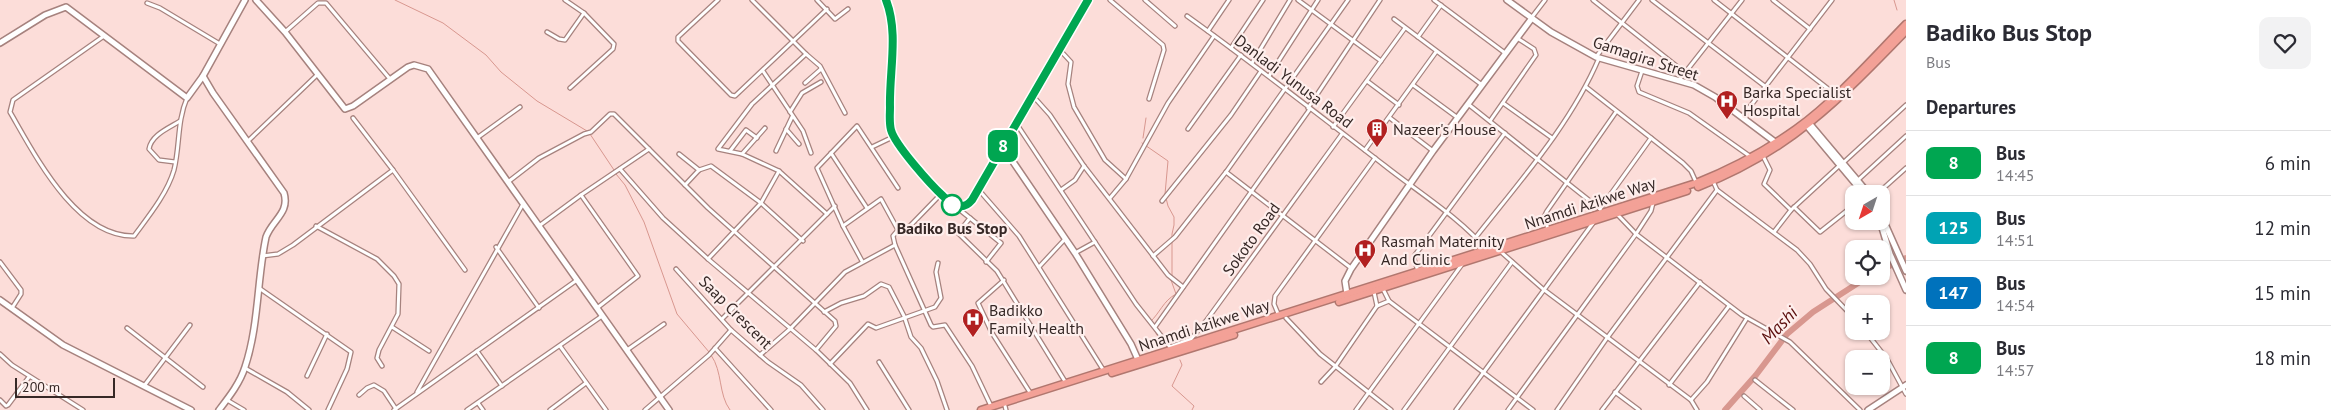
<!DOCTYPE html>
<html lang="en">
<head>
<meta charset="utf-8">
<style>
  body { margin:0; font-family:"PT Sans",sans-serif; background:#f2f2f3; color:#2b2b33; height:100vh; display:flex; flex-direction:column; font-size:19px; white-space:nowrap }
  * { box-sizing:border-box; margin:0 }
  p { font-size:16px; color:#7c7c81 }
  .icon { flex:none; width:28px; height:28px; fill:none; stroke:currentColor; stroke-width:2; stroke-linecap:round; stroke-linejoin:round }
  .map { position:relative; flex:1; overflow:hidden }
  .sheet { display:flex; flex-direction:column; background:#fff; width:425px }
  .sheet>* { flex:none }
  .badge { padding:0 10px; border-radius:8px; font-size:18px; line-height:32px }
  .needle { width:32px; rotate:219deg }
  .fabs { position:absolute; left:1845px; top:185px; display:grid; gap:10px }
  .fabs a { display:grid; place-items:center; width:45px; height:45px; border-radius:10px; background:#fff; box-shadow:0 1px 4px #0004; font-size:25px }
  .scale { position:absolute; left:15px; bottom:12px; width:100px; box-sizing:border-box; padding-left:5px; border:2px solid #362826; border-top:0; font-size:14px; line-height:18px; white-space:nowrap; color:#362826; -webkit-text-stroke:4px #feeeec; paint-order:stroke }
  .map>.badge { position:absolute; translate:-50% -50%; box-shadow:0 0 0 2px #fff }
  h2 { padding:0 20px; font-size:19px; line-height:45px }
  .round { display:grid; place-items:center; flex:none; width:52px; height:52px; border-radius:10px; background:#f2f2f3 }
  .overview { display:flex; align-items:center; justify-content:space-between; height:85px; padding:0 20px }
  h1 { font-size:24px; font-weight:600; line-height:38px }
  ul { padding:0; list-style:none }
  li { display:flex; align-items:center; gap:15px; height:65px; padding:0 20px; border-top:1px solid #e1e1e2 }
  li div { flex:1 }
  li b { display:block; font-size:19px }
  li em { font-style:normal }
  li .badge { min-width:55px; font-weight:700; text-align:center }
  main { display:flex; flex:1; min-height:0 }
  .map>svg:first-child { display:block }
</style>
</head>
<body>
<main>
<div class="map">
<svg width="1906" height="410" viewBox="0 0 1906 410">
  <rect width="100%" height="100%" fill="#fcddd9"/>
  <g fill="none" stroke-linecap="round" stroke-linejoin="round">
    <g stroke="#d8978f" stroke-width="1">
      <polyline points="395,0 443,23 486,55 501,72 537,101 587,131"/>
      <polyline points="1894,0 1897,10"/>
      <polyline points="590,134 614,170"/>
      <polyline points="1143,138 1146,118"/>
      <polyline points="1142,143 1168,161 1165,194 1168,206 1174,217 1174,225 1172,234 1172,276"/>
      <polyline points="616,174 625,185 644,222 677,314 709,352"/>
      <path d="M1150,322C1160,313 1163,301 1176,294L1171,280"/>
      <polyline points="1153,328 1160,340 1171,340"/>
      <path d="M711,355C723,372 718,394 730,410"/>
      <polyline points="1180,360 1182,365 1172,386 1194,406 1192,410"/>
    </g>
    <g stroke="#d8978f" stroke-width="6">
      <polyline points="1881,270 1906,258"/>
      <polyline points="1725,410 1756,375 1787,334 1813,312 1869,276"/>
    </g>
    <g stroke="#a6827e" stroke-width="5.5">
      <g id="street">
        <polyline points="565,0 584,13 614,44 613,49 570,88"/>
        <polyline points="718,0 678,37 678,41 731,95 735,96 827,9"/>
        <polyline points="752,0 806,54 752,104 718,149 742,154 779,171 827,214"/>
        <polyline points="817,0 835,19 848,9"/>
        <polyline points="1110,0 1163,45 1164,50 1149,99"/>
        <polyline points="1145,0 1175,26"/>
        <polyline points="1298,0 1381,61"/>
        <polyline points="1434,0 1505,53"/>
        <polyline points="1593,0 1684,72"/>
        <polyline points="1652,0 1766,87"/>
        <polyline points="1714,0 1836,95"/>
        <polyline points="1773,0 1810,29"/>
        <polyline points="147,3 160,8 220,44"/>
        <path d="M1187,16C1254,64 1319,115 1384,165C1418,192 1459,217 1487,250"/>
        <polyline points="1532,17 1545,0"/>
        <polyline points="1394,19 1482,85"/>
        <polyline points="1208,31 1229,0"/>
        <polyline points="285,32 318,3 326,3 390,79"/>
        <polyline points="547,32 559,39 565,40 584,13"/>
        <path d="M104,36L13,100L10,112C35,155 76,237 134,236C148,217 167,194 174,170C180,146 177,121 187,98"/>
        <polyline points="1418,37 1441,5"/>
        <polyline points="1231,48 1263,0"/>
        <polyline points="1059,49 1071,62 1068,84 1074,107 1105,160 1126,179"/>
        <polyline points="806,54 820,66 845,113"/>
        <polyline points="1596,57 1639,0"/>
        <polyline points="1252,63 1290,0"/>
        <polyline points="763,71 803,131 811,153"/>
        <polyline points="1642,71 1637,86 1639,92 1689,113 1751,157"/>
        <polyline points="1269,76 1318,0"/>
        <polyline points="1680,79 1742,0"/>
        <polyline points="1367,81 1399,105"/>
        <polyline points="805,83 821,69"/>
        <polyline points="1413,85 1458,118"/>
        <polyline points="1586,87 1683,163 1691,171 1696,182"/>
        <polyline points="1033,96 1050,115 1084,166 1168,275 1183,287"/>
        <polyline points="1503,103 1552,138"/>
        <polyline points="1468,104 1600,209"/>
        <polyline points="1308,108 1380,0"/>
        <polyline points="790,112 802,93 821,82"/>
        <polyline points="1742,117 1832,0"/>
        <polyline points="353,118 393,170"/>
        <polyline points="1390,118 1433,151"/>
        <polyline points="1490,121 1536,55 1534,49 1517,38"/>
        <polyline points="1016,123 1136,304 1170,347 1191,339 1206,321 1342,134"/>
        <polyline points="1333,127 1405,28"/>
        <polyline points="786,129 799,144"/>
        <polyline points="1188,129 1241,55"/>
        <polyline points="477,138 520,107"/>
        <polyline points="248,141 317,75"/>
        <polyline points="872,147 893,137"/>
        <polyline points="1365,150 1436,52"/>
        <polyline points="730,151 746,130 757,138"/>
        <polyline points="776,151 792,117"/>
        <polyline points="831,153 867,208"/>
        <polyline points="679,154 699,170"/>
        <polyline points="742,154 765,128"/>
        <polyline points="1763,156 1770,170 1764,184 1791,210"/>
        <path d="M175,162L159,160L149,149C151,135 169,128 180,121"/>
        <polyline points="1844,162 1906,105"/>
        <polyline points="620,169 663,218 708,259 816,350 850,383 867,410"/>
        <polyline points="1226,172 1351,268"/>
        <polyline points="1858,180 1906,136"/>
        <polyline points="508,182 539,158 584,134 591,132 610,114 614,114 708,208 835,321 836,326 816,350"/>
        <polyline points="685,185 699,170 711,166 761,203 803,241"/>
        <polyline points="978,189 1019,236 1104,371"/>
        <polyline points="1061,190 1075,180 1084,166"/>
        <polyline points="1717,190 1797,250 1810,264 1826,289 1854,318"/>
        <polyline points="1877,194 1906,168"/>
        <polyline points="581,195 638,276 597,308"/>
        <polyline points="1110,198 1126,179 1168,103 1214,36"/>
        <polyline points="1162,201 1231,115 1261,71"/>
        <polyline points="955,206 1001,243 986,262"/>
        <polyline points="1794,207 1820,232 1854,205"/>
        <polyline points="1600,209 1651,138"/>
        <polyline points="1617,214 1636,234 1742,315 1790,342 1860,410"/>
        <polyline points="970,218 958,233 997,271 1066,383"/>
        <polyline points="316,226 377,259 394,276 399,284 398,314 379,350 377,358 382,366"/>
        <polyline points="539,226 581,195 649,149"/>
        <polyline points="843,226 881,199 898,230 908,228 941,194"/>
        <polyline points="898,230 893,236 895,245 931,325 933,327 945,325 972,366 991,406"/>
        <polyline points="1548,231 1545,215 1547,211 1616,112"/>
        <polyline points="1774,232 1791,210 1840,165"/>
        <path d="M1476,237C1520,181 1571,124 1599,58"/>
        <polyline points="496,247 539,308"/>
        <polyline points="1500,251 1543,289 1691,400 1697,410"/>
        <polyline points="1075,253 1095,242"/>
        <polyline points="262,256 278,254 293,245 393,170 465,270"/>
        <polyline points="1153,256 1175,237 1226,172 1348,0"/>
        <polyline points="708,259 761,203 779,171"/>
        <polyline points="862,261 843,226 817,168 857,126 898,188"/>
        <polyline points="0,262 21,290 21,294 12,308"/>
        <polyline points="1039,267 1065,239"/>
        <polyline points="676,269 731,330 768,362 801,385 823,410"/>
        <polyline points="1418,271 1414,259 1415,255 1505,133"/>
        <polyline points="1004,280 978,303 992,333 1031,394"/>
        <polyline points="259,288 351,352 347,369 328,410"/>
        <polyline points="1383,289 1389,301 1533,410"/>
        <polyline points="1377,306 1389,301"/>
        <polyline points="824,312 841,303 864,296 881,284 889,287 904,316 911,337 921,348 937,381 947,410"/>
        <polyline points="1279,316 1274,304 1275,296 1375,158"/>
        <polyline points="1286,318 1320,354 1391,410"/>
        <polyline points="722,319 835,206"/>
        <polyline points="392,327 429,351"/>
        <polyline points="1155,327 1310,109"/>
        <polyline points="127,328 203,387"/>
        <polyline points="1865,331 1887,359 1906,394"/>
        <polyline points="560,346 606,410"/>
        <polyline points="715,348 771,410"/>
        <polyline points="627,350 664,324"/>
        <polyline points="477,351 502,386"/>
        <polyline points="0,354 12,365 83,410"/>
        <polyline points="760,355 790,329 845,272 895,245"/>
        <polyline points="879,362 909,410"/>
        <polyline points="830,364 868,324 876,328 935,307 941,298 936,272 938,263"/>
        <polyline points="245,368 287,392 309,410"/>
        <polyline points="307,376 327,334"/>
        <polyline points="1755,380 1793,410"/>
        <polyline points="1321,382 1335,367 1377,306 1374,292"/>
        <polyline points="1669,385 1729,306"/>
        <polyline points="144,386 190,325"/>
        <polyline points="417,392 523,204"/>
        <polyline points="1615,392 1639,410"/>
        <polyline points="359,395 367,388 374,385 384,391 396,409"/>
        <polyline points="1744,396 1760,410"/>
        <polyline points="0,400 6,406 8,405 29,377"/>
        <polyline points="227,400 244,410"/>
        <polyline points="1691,400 1707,382 1747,318"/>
        <polyline points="478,403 483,410"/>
        <polyline points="1005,406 1006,410"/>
        <polyline points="394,410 577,280"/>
        <polyline points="467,410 602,316"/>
        <polyline points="550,410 586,383"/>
        <polyline points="645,410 709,355 731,330"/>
        <polyline points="1356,410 1463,263"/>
        <polyline points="1404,410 1512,262"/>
        <polyline points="1456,410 1593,223"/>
        <polyline points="1508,410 1636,234 1651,211 1653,203"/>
        <polyline points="1557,410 1607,338 1717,190 1713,181"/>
        <polyline points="1602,410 1700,282"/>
      </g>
    </g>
    <g stroke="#a6827e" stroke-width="8">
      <g id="secondary">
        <polyline points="256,0 285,32 345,109 353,106 408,67 414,65 428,69 669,410"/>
        <path d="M886,0C899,33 889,72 890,107C890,114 889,123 891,130C895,145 931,185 943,196C952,205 962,212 971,200L1088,0"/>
        <polyline points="1507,0 1551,32 1596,57 1694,85 1715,97 1775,142"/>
        <polyline points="0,43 45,15 66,7 187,98 203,76"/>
        <polyline points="1810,124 1869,194"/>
        <polyline points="1807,126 1864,194"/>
        <polyline points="1003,147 1075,253 1131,344 1139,362"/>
        <polyline points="1881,215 1906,271"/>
        <polyline points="1880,221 1890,254 1906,290"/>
        <polyline points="1347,294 1345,281 1351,269 1433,151 1532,18"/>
        <polyline points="0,300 63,345 191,410"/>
        <path d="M219,410C229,397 240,383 245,367C259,325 257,279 266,237C272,220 290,213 284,193L213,93L203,76L245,0"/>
        <polyline points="1868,410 1906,385"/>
      </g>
    </g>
    <g stroke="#b1776f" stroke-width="9">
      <g id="highway">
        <path d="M1698,187C1789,152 1840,99 1906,31"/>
        <polyline points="1339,302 1687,191"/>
        <polyline points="1112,373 1234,335"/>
        <path d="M981,410L1696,183C1731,169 1765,151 1796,129C1837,99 1871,60 1906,24"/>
      </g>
    </g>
    <use href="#street" stroke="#fff" stroke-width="3"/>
    <use href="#secondary" stroke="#fff" stroke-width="5"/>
    <use href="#highway" stroke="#f3a197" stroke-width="6"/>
  </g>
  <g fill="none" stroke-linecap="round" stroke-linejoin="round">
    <g stroke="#fff" stroke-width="11">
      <path id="line" d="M886,0C899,33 889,72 890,107C890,114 889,123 891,130C895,145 931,185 943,196C952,205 962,212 972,200L1088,0"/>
    </g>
    <use href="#line" stroke="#00a651" stroke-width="8"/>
  </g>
  <defs>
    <g id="hospital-pin" transform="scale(1.125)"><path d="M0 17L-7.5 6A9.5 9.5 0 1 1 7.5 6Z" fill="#b12020" stroke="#feeeec"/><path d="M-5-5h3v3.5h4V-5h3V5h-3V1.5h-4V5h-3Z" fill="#fff"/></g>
    <g id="building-pin" transform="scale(1.125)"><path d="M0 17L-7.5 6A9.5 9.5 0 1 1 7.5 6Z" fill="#b12020" stroke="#feeeec"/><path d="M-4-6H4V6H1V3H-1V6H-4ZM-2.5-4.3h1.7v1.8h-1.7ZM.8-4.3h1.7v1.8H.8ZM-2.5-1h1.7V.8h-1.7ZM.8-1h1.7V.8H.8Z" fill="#fff"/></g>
  </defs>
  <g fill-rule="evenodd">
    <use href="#hospital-pin" x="1727" y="101"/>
    <use href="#building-pin" x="1377" y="129"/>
    <use href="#hospital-pin" x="1365" y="250"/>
    <use href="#hospital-pin" x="973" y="319"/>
  </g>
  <circle fill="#fff" stroke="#00a651" stroke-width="2.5" cx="952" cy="205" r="10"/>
  <g text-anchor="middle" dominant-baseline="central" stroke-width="4.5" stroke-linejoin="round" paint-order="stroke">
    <g font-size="16" fill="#362826" stroke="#feeeec">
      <text transform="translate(1646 58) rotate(18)">Gamagira Street</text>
      <text transform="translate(1294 81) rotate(37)">Danladi Yunusa Road</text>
      <text transform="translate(1590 203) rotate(-18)">Nnamdi Azikwe Way</text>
      <text transform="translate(1251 239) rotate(-54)">Sokoto Road</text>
      <text transform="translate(736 312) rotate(45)">Saap Crescent</text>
      <text transform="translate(1204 325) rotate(-18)">Nnamdi Azikwe Way</text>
    </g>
    <g font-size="16" fill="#362826" stroke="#feeeec" text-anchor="start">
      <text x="1743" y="92">Barka Specialist<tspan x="1743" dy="18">Hospital</tspan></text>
      <text x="1393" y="129">Nazeer's House</text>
      <text x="1381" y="241">Rasmah Maternity<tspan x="1381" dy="18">And Clinic</tspan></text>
      <text x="989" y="310">Badikko<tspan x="989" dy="18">Family Health</tspan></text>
    </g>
    <g font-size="16" font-weight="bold" fill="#362826" stroke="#feeeec">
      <text x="952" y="228">Badiko Bus Stop</text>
    </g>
    <g font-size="18" font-style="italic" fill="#5b0e0d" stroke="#feeeec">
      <text transform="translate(1779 325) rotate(-46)">Mashi</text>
    </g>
  </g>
</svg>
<div class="fabs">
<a><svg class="needle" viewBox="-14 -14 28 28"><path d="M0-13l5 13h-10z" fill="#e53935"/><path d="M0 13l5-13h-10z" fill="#7c7c81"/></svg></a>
<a><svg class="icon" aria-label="locate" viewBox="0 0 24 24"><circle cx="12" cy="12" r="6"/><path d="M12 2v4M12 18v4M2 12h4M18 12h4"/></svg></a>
<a>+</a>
<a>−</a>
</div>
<div class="scale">200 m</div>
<b class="badge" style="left:1003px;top:146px;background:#00a651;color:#fff">8</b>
</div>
<section class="sheet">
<div class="overview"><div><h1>Badiko Bus Stop</h1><p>Bus</p></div><a class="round"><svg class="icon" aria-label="heart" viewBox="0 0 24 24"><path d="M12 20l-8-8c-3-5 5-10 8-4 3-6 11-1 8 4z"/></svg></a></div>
<h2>Departures</h2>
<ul>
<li><span class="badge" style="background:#00a651;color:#fff">8</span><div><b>Bus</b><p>14:45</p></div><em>6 min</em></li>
<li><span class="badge" style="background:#00a3b4;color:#fff">125</span><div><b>Bus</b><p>14:51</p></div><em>12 min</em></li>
<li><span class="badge" style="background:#0072bc;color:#fff">147</span><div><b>Bus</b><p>14:54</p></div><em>15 min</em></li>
<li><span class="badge" style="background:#00a651;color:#fff">8</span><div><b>Bus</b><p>14:57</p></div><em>18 min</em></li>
</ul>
</section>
</main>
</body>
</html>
